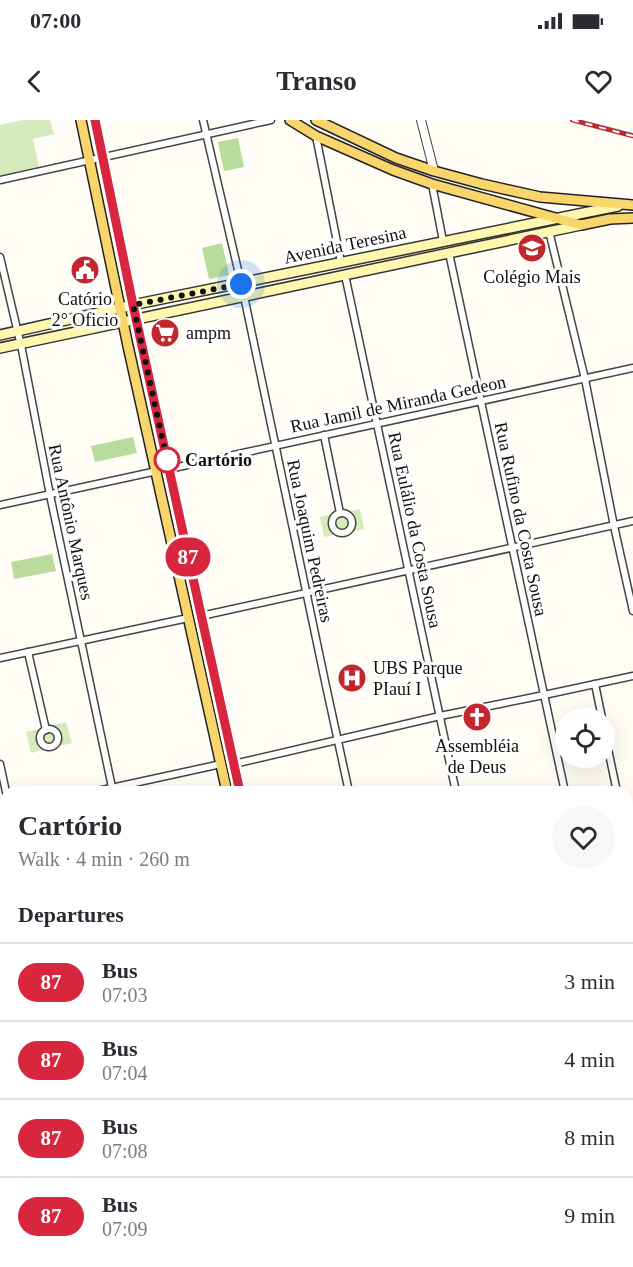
<!DOCTYPE html>
<html lang="en">
<head>
<meta charset="utf-8">
<style>
  body { margin:0; font-family:Georgia,serif; background:#f7f7f7; color:#2b2b33; height:100vh; display:flex; flex-direction:column; font-size:22px; white-space:nowrap }
  * { box-sizing:border-box; margin:0 }
  p { font-size:20px; color:#7c7c81 }
  .icon { flex:none; width:33px; height:33px; fill:none; stroke:currentColor; stroke-width:2; stroke-linecap:round; stroke-linejoin:round }
  .map { position:relative; flex:1; overflow:hidden }
  .panel { position:absolute; left:0px; top:666px; width:633px; height:482px; display:flex; flex-direction:column; background:#fff; border-radius:18px 18px 0 0; box-shadow:0 6px 24px #0002 }
  .panel>* { flex:none }
  .badge { padding:0 12px; border-radius:20px; font-size:21px; line-height:39px }
  .controls { position:absolute; left:555px; top:588px; display:grid; gap:12px }
  .controls a { display:grid; place-items:center; width:60px; height:60px; border-radius:50%; background:#fff; box-shadow:0 6px 24px #0002; font-size:30px }
  .you { position:absolute; width:30px; height:30px; margin:-15px; border:4px solid #fff; border-radius:50%; background:#1a73e8; box-shadow:0 0 0 9px #1a73e833 }
  .map>.badge { position:absolute; translate:-50% -50%; box-shadow:0 0 0 3px #fff }
  h2 { padding:0 18px; font-size:22px; line-height:54px }
  .round { display:grid; place-items:center; flex:none; width:63px; height:63px; border-radius:32px; background:#f7f7f7 }
  .summary { display:flex; align-items:center; justify-content:space-between; height:102px; padding:0 18px }
  h1 { font-size:28px; font-weight:700; line-height:45px }
  ul { padding:0; list-style:none }
  li { display:flex; align-items:center; gap:18px; height:78px; padding:0 18px; border-top:2px solid #e1e1e2 }
  li div { flex:1 }
  li b { display:block; font-size:22px }
  li em { font-style:normal }
  li .badge { min-width:66px; font-weight:700; text-align:center }
  .status { display:flex; justify-content:space-between; align-items:center; height:42px; padding:0 30px; background:#fff; direction:ltr }
  .status svg { height:16px; fill:currentColor }
  header { display:flex; justify-content:space-between; align-items:center; height:78px; padding:0 18px; background:#fff; font-size:27px; font-weight:700 }
  .map>svg:first-child { display:block }
</style>
</head>
<body>
<div class="status"><b>07:00</b><svg viewBox="0 0 49 12"><path d="M0 12V9h3v3zM5 12V6h3v6zM10 12V3h3v9zM15 12V0h3v12zM26 1h20v11H26zM47 4h2v5h-2z"/></svg></div>
<header><svg class="icon" aria-label="back" viewBox="0 0 24 24"><path d="M15 5l-7 7 7 7"/></svg>Transo<svg class="icon" aria-label="heart" viewBox="0 0 24 24"><path d="M12 20l-8-8c-3-5 5-10 8-4 3-6 11-1 8 4z"/></svg></header>
<div class="map">
<svg width="633" height="1147" viewBox="0 0 633 1147">
  <rect width="100%" height="100%" fill="#fffdf5"/>
  <g fill="#d5ebbd">
    <polygon points="23,0 50,0 54,14 33,19 39,47 0,56 0,5"/>
    <polygon points="360,389 364,409 324,417 320,397"/>
    <polygon points="66,602 72,623 31,633 26,612"/>
  </g>
  <g fill="#b9dc9c">
    <polygon points="238,18 244,47 224,51 218,22"/>
    <polygon points="222,123 229,155 209,159 202,128"/>
    <polygon points="133,317 137,333 95,342 91,326"/>
    <polygon points="52,434 56,451 14,459 11,442"/>
  </g>
  <g fill="none" stroke-linecap="round" stroke-linejoin="round">
    <polyline stroke="#3f96cf" stroke-width="2" points="578,0 633,14"/>
    <g stroke="#444" stroke-width="9">
      <g id="minor">
        <polyline points="203,0 241,163"/>
        <polyline points="316,16 341,142"/>
        <polyline points="0,60 271,0"/>
        <polyline points="432,64 443,121"/>
        <polyline points="549,111 585,259 614,406 633,491"/>
        <polyline points="449,133 565,672"/>
        <polyline points="0,137 22,230 50,375 113,672"/>
        <polyline points="345,155 456,672"/>
        <path d="M244,176C278,342 313,507 349,672"/>
        <polyline points="324,315 340,393"/>
        <polyline points="169,349 633,248"/>
        <polyline points="0,385 157,351"/>
        <circle cx="342" cy="403" r="10"/>
        <polyline points="201,496 633,401"/>
        <polyline points="28,532 46,610"/>
        <polyline points="0,538 188,498"/>
        <polyline points="595,564 602,598"/>
        <circle cx="49" cy="618" r="9"/>
        <polyline points="604,610 617,672"/>
        <polyline points="0,644 6,672"/>
        <polyline points="234,644 440,596 544,575 633,556"/>
        <polyline points="93,672 221,644"/>
        <polyline points="0,693 6,691"/>
        <polyline points="627,711 633,710"/>
        <polyline points="0,848 6,847"/>
        <polyline points="0,1000 6,999"/>
        <polyline points="0,1140 6,1139"/>
        <polyline points="213,1142 214,1147"/>
        <polyline points="610,1147 610,1142"/>
      </g>
    </g>
    <g stroke="#444" stroke-width="10">
      <g id="tertiary">
        <polyline points="421,0 434,51"/>
        <polyline points="627,1005 633,1007"/>
        <polyline points="627,1043 633,1044"/>
        <polyline points="471,1147 471,1142"/>
      </g>
    </g>
    <g stroke="#333" stroke-width="12">
      <g id="secondary">
        <polyline points="0,215 142,183 618,86"/>
        <polyline points="0,228 581,105"/>
      </g>
    </g>
    <g stroke="#222" stroke-width="12">
      <g id="primary">
        <polyline points="81,0 128,226 227,672"/>
        <polyline points="95,0 136,199 240,672"/>
        <polyline points="290,0 316,16 393,50 432,64 581,105 610,99 633,98"/>
        <polyline points="316,0 396,38 434,51 482,64 540,77 633,85"/>
        <polyline points="627,863 633,862"/>
        <polyline points="328,1142 329,1147"/>
        <polyline points="340,1142 341,1147"/>
      </g>
    </g>
    <use href="#minor" stroke="#fff" stroke-width="6"/>
    <use href="#tertiary" stroke="#fff" stroke-width="8"/>
    <use href="#secondary" stroke="#fff6b0" stroke-width="9"/>
    <use href="#primary" stroke="#f9d66b" stroke-width="9"/>
    <g stroke="#c4262e" stroke-width="4.5">
      <polyline id="rail" points="572,0 633,16"/>
    </g>
    <use href="#rail" stroke="#fff" stroke-width="2" stroke-dasharray="7" stroke-linecap="butt"/>
  </g>
  <g fill="none" stroke-linecap="round" stroke-linejoin="round">
    <g stroke="#fff" stroke-width="14">
      <polyline id="line" points="95,0 133,185 240,672"/>
    </g>
    <use href="#line" stroke="#d7263d" stroke-width="9"/>
    <polyline stroke="#111" stroke-width="6" stroke-dasharray="0 10.8" points="167,340 169,349 133,185 241,164"/>
  </g>
  <defs>
    <g id="school-disc" transform="scale(1.5)"><circle r="9.5" fill="#c4262e" stroke="#fff"/><path d="M0-5L7-2L0 1L-7-2ZM-4 1L0 2.5L4 1V4Q0 6-4 4Z" fill="#fff"/></g>
    <g id="civic-disc" transform="scale(1.5)"><circle r="9.5" fill="#c4262e" stroke="#fff"/><path d="M-.6-6.5H3V-4.5H.6V-3L4-1V1h2V6H-6V1h2V-1L-.6-3ZM-1.2 2.5V6h2.4V2.5Z" fill="#fff"/></g>
    <g id="supermarket-disc" transform="scale(1.5)"><circle r="9.5" fill="#c4262e" stroke="#fff"/><path d="M-6-5.5h2.5l.6 2H6L4.5 2H-2.5L-4.4-4H-6ZM-1.5 3.2a1.3 1.3 0 1 0 .1 0ZM3 3.2a1.3 1.3 0 1 0 .1 0Z" fill="#fff"/></g>
    <g id="hospital-disc" transform="scale(1.5)"><circle r="9.5" fill="#c4262e" stroke="#fff"/><path d="M-5-5h3v3.5h4V-5h3V5h-3V1.5h-4V5h-3Z" fill="#fff"/></g>
    <g id="church-disc" transform="scale(1.5)"><circle r="9.5" fill="#c4262e" stroke="#fff"/><path d="M-1.2-6h2.4v3.5h3.3v2.4h-3.3V6h-2.4V-.1h-3.3v-2.4h3.3Z" fill="#fff"/></g>
  </defs>
  <g fill-rule="evenodd">
    <use href="#school-disc" x="532" y="128"/>
    <use href="#civic-disc" x="85" y="150"/>
    <use href="#supermarket-disc" x="165" y="213"/>
    <use href="#hospital-disc" x="352" y="558"/>
    <use href="#church-disc" x="477" y="597"/>
  </g>
  <circle fill="#fff" stroke="#d7263d" stroke-width="3" cx="167" cy="340" r="12"/>
  <g text-anchor="middle" dominant-baseline="central" stroke-width="6" stroke-linejoin="round" paint-order="stroke">
    <g font-size="18" fill="#111" stroke="#fff">
      <text transform="translate(345 125) rotate(-12)">Avenida Teresina</text>
      <text transform="translate(398 284) rotate(-12)">Rua Jamil de Miranda Gedeon</text>
      <text transform="translate(521 399) rotate(78)">Rua Rufino da Costa Sousa</text>
      <text transform="translate(71 402) rotate(78)">Rua Antônio Marques</text>
      <text transform="translate(415 410) rotate(78)">Rua Eulálio da Costa Sousa</text>
      <text transform="translate(310 421) rotate(78)">Rua Joaquim Pedreiras</text>
    </g>
    <g font-size="18" fill="#111" stroke="#fff">
      <text x="532" y="157">Colégio Mais</text>
      <text x="85" y="179">Catório<tspan x="85" dy="21">2° Oficio</tspan></text>
      <text x="186" y="213" text-anchor="start">ampm</text>
      <text x="373" y="548" text-anchor="start">UBS Parque<tspan x="373" dy="21">PIauí I</tspan></text>
      <text x="477" y="626">Assembléia<tspan x="477" dy="21">de Deus</tspan></text>
    </g>
    <g font-size="18" font-weight="bold" fill="#111" stroke="#fff" text-anchor="start">
      <text x="185" y="340">Cartório</text>
    </g>
  </g>
</svg>
<div class="controls">
<a><svg class="icon" aria-label="locate" viewBox="0 0 24 24"><circle cx="12" cy="12" r="6"/><path d="M12 2v4M12 18v4M2 12h4M18 12h4"/></svg></a>
</div>
<div class="you" style="left:241px;top:164px"></div>
<b class="badge" style="left:188px;top:437px;background:#d7263d;color:#fff">87</b>
<section class="panel">
<div class="summary"><div><h1>Cartório</h1><p>Walk · 4 min · 260 m</p></div><a class="round"><svg class="icon" aria-label="heart" viewBox="0 0 24 24"><path d="M12 20l-8-8c-3-5 5-10 8-4 3-6 11-1 8 4z"/></svg></a></div>
<h2>Departures</h2>
<ul>
<li><span class="badge" style="background:#d7263d;color:#fff">87</span><div><b>Bus</b><p>07:03</p></div><em>3 min</em></li>
<li><span class="badge" style="background:#d7263d;color:#fff">87</span><div><b>Bus</b><p>07:04</p></div><em>4 min</em></li>
<li><span class="badge" style="background:#d7263d;color:#fff">87</span><div><b>Bus</b><p>07:08</p></div><em>8 min</em></li>
<li><span class="badge" style="background:#d7263d;color:#fff">87</span><div><b>Bus</b><p>07:09</p></div><em>9 min</em></li>
</ul>
</section>
</div>
</body>
</html>
